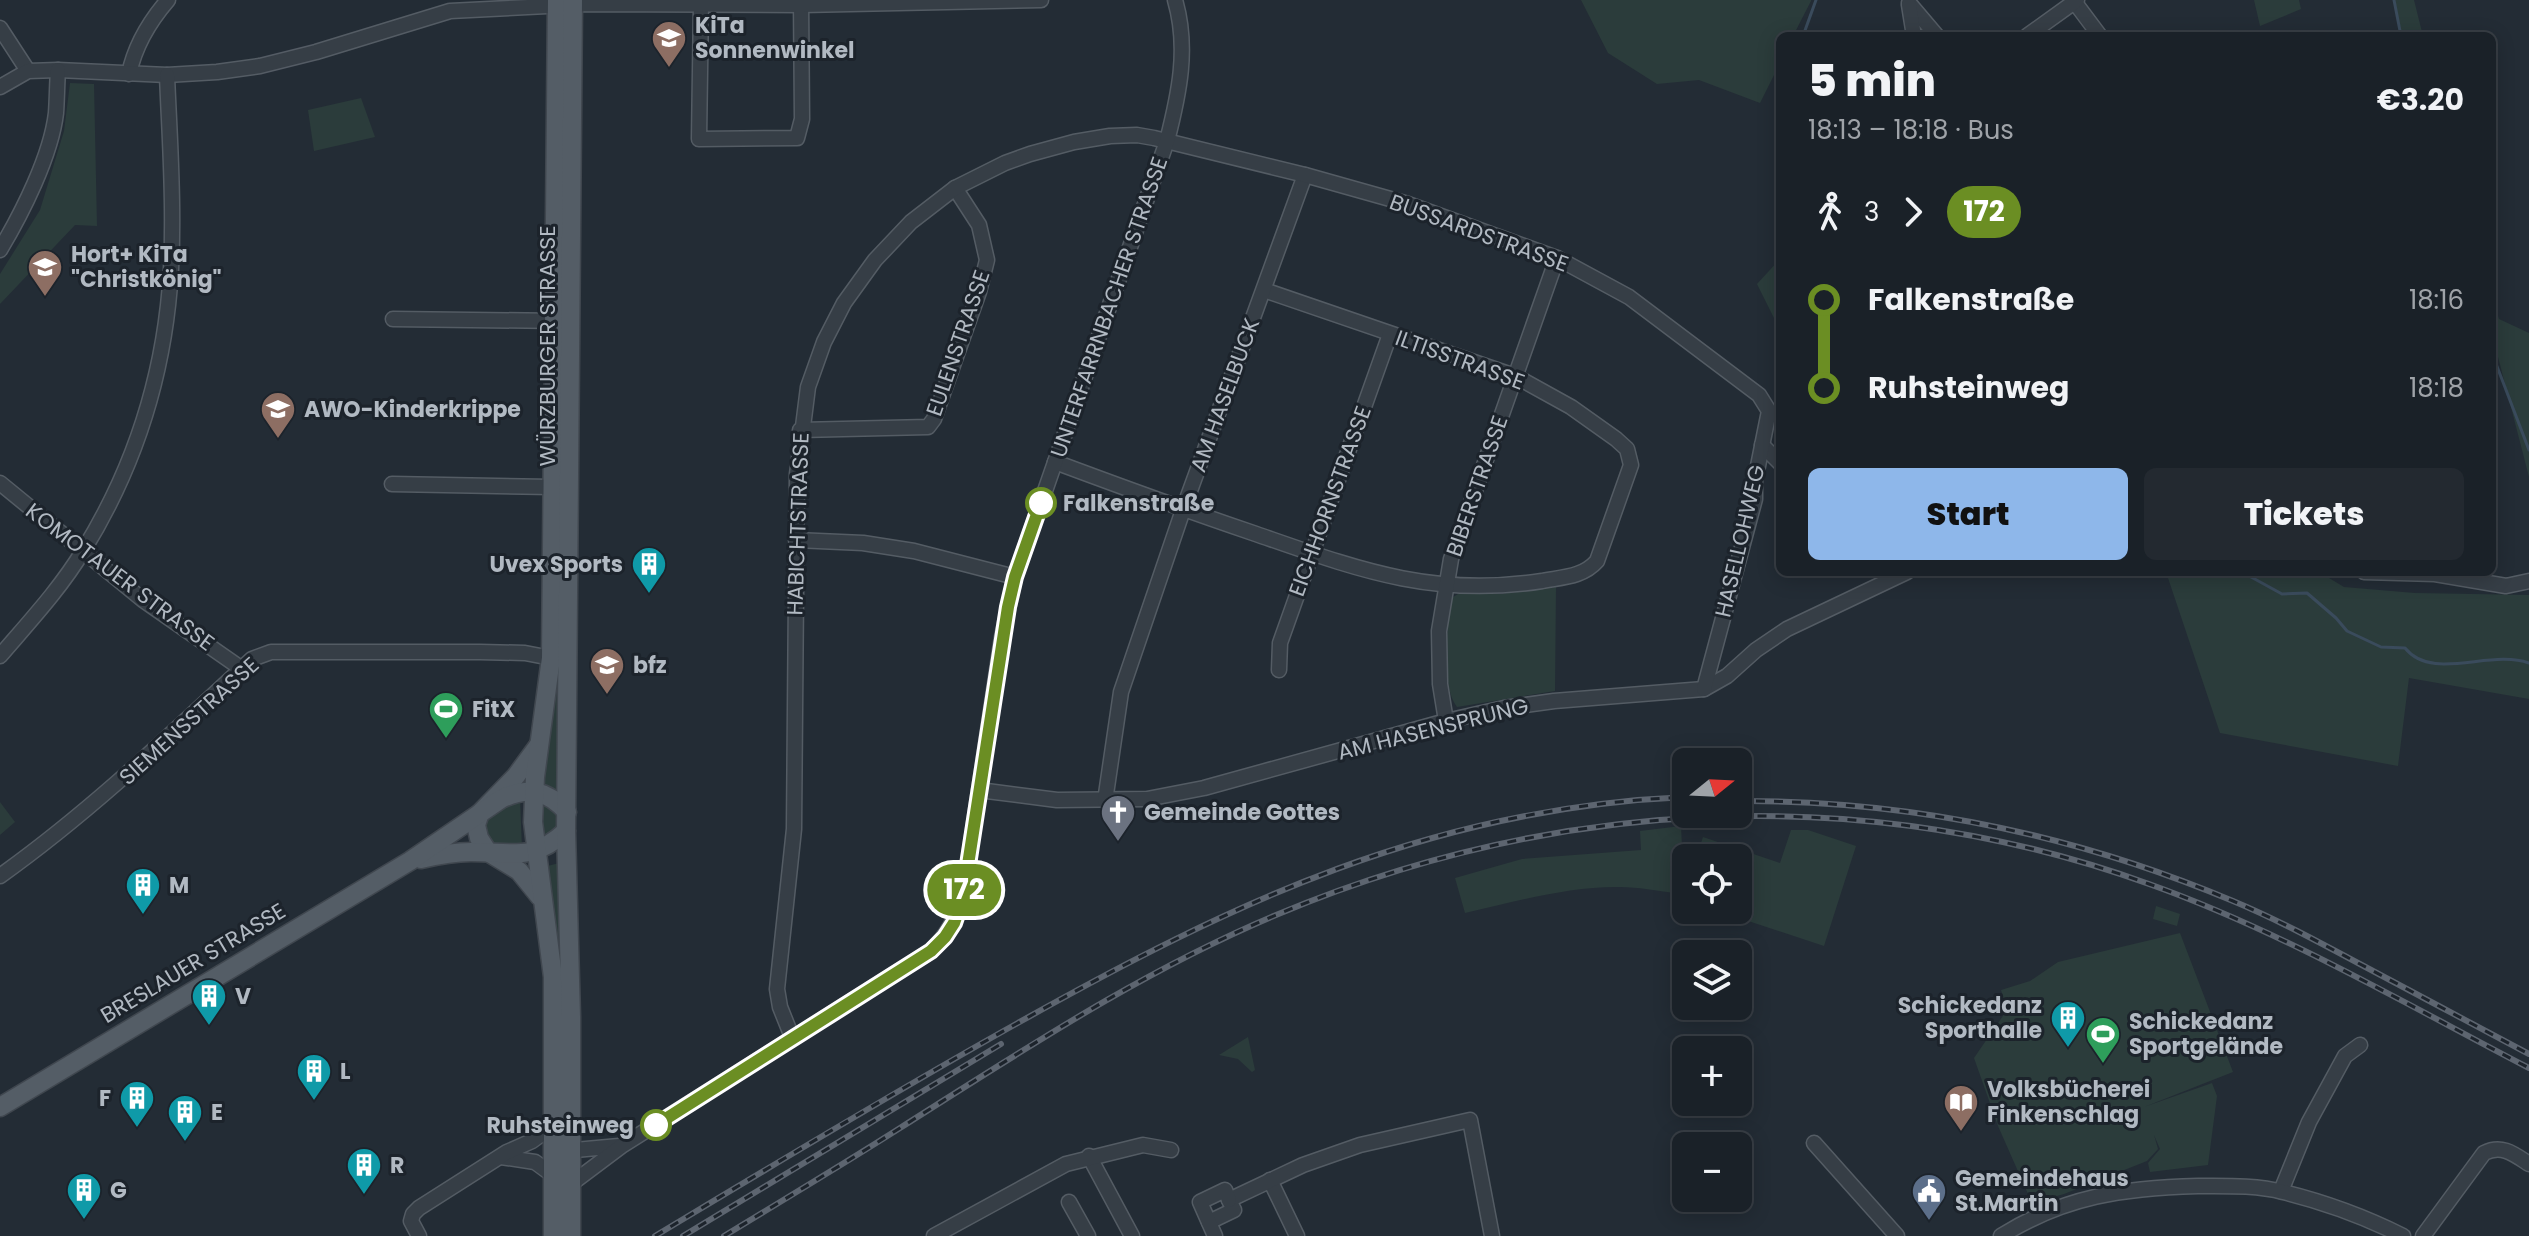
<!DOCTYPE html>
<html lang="en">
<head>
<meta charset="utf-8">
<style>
  body { margin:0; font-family:Poppins,sans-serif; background:#232930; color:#f1f3f6; height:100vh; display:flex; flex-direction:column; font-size:30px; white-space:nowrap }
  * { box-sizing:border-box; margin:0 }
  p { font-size:26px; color:#9fa3a8 }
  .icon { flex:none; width:44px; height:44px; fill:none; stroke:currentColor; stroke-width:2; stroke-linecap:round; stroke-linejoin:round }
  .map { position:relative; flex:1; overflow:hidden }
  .sheet { position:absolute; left:1776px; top:32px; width:720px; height:544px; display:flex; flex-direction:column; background:#1a2128; border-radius:12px; box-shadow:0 4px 20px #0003,0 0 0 2px #383e45 }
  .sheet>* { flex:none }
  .badge { padding:0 16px; border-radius:26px; font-size:28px; line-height:52px }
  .needle { width:52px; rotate:72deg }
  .buttons { position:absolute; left:1672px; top:748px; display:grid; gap:16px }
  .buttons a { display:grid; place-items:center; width:80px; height:80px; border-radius:12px; background:#1a2128; box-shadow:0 4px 20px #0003,0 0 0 2px #383e45; font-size:40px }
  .map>.badge { position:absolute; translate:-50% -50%; box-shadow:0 0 0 4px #fff }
  .legs { display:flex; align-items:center; gap:12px; height:88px; padding:0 32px; font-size:26px }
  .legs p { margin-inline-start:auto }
  .summary { display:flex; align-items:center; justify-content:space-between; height:136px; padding:0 32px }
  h1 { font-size:44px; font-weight:800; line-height:60px }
  .button { display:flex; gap:16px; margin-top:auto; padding:16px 32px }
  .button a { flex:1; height:92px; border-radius:12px; background:#8eb7ea; color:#111; font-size:32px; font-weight:800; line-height:92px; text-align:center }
  .button a+a { background:#232930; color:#f1f3f6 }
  ul { padding:0 32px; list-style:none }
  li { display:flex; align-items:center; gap:28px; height:88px; font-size:30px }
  li i { display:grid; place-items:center; width:12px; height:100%; margin:0 10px; background:currentColor }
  li i::after { content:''; width:20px; height:20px; margin:-10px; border:6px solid; border-radius:50%; background:#1a2128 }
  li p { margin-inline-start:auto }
  li:first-child i { background:linear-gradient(#0000 50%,currentColor 0) }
  li:last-child i { background:linear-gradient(currentColor 50%,#0000 0) }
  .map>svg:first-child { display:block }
</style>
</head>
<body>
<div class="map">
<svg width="2529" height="1236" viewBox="0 0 2529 1236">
  <rect width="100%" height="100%" fill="#232c35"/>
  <g fill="#2b3c3b">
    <polygon points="1581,0 1811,0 1811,1 1793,36 1780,36 1780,63 1760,103 1699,80 1657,84 1608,53"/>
    <polygon points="2254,0 2299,0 2301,9 2260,26"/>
    <polygon points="2395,0 2414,0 2423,36 2402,36"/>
    <polygon points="70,83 94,84 97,226 75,225 0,304 0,274 40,210 64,131"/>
    <polygon points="361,98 375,137 314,151 308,110"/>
    <polygon points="1780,259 1780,330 1757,284"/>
    <polygon points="2492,297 2499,319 2529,333 2529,477 2497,353 2492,353"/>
    <polygon points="2166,572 2319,572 2344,587 2415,593 2529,595 2529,699 2409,678 2398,766 2220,733"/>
    <path d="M1556,587L1555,691L1457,707C1440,685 1448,627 1450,599L1458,594H1501Z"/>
    <polygon points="557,678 559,682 559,795 541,786"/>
    <polygon points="520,798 522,849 503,848 489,842 483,821 490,813"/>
    <path d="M542,798C555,804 559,816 557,829L541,842Z"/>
    <polygon points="0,802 15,822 0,835"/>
    <path d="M1681,826L1682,846H1687L1686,848L1676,893C1657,891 1638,887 1620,887C1570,886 1513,902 1465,913L1455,878L1522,859L1641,850L1640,831Z"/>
    <polygon points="1791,830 1808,830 1856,846 1824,946 1715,910 1738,910 1738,858 1696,858 1703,837 1780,863"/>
    <polygon points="559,863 566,1087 544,867"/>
    <polygon points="2156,906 2180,914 2177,926 2153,919"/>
    <polygon points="2180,933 2233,1072 2144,1107 2212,1083 2217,1096 2208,1165 2150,1172 2148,1163 2160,1149 2154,1135 2158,1149 2147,1161 2064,1194 2032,1203 1998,1126 1974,1058 2007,1010 2001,990 2030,981 2058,962"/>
    <polygon points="1248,1037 1255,1070 1252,1072 1238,1059 1219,1055"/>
  </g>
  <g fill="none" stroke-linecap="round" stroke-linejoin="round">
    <g stroke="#3a4b5c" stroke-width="3">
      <polyline points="2394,0 2401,36"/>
      <polyline points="1803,36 1816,0"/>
      <polyline points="2493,356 2529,450"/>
      <path d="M2242,572L2282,594L2307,593L2336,618L2347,631L2381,647L2405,648C2432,682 2490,649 2529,663"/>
    </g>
    <g stroke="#545c64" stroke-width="17">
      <g id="minor">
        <polyline points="2073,0 2100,36"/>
        <polyline points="1909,3 1937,36"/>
        <polyline points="701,4 699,139 797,138 802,119 801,0"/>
        <polyline points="1909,5 1914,36"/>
        <polyline points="0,28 28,71"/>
        <polyline points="2027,36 2077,0"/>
        <path d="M129,74C135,45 149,22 168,0"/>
        <polyline points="0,87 28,71 58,70 167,75 217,72 260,66 316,52 450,11 587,4 802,5 1041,0"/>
        <path d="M0,250C22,213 51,156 56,113C57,99 57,84 58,70"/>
        <polyline points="393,319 563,321"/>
        <polyline points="800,430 928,427 934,419 979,292 987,260 979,225 955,188"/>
        <polyline points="1762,445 1780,463"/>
        <path d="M1055,462C1122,487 1188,511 1256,534C1357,569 1432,598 1542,581C1563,577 1583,577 1597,561L1631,465L1627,449L1616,439L1571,407L1515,376L1264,290"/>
        <polyline points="0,483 143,600 242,669"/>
        <polyline points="392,484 552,487"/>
        <polyline points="796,540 863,543 914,551 1015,577"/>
        <polyline points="2364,572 2435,574 2506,586 2529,581"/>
        <path d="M0,656C29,622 60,589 83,551C143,454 172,346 172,233C173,180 169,127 167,75"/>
        <polyline points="1279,670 1280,643 1390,334"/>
        <polyline points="1446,721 1440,684 1439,631 1451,559 1557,258"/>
        <polyline points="979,790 1057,800 1147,799 1204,788 1446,721 1504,708 1554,701 1704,689 1727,676 1756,650 1787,629 1907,572"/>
        <polyline points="1105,801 1121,692 1183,510 1305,175"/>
        <path d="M0,876C91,811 170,735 252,659L271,652H480L525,653L551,658L557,666"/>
        <polyline points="792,1037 780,1007 777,989 794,829 797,474 808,387 824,342 844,303 875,260 911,222 955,188 1005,163 1030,154 1074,142 1110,136 1137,135 1154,138 1305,175 1408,204 1557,258 1629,297 1759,395 1769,411 1755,481 1755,499 1704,689"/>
        <polyline points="1814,1143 1897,1236"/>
        <polyline points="564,1151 619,1146"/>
        <polyline points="1089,1156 1132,1236"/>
        <polyline points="501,1157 535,1162 554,1176"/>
        <polyline points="1270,1180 1297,1236"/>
        <path d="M571,1184L623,1145L931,951C948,934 955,919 963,897L1002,637L1015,577L1167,141C1179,94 1189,48 1175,0"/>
        <polyline points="2281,1191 2309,1122 2345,1056 2360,1045"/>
        <polyline points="1069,1202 1088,1236"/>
        <polyline points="1209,1222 1234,1210 1229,1200 1303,1165 1360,1145 1470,1120 1492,1236"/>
        <polyline points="419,1236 411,1221 413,1214 419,1208 507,1152 532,1141 554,1125"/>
        <polyline points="934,1236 1066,1164 1143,1145 1171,1150"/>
        <polyline points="1215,1236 1200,1202 1225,1190 1229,1200"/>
        <path d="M2001,1236C2065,1196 2124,1188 2198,1186C2226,1186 2257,1185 2283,1192C2324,1202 2365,1217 2403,1236"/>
        <path d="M2423,1236L2484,1153C2502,1144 2514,1154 2529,1164"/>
      </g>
    </g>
    <g stroke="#40474f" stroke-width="21">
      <g id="major">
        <polyline points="538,746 516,776 480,813 476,825 479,838 488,852 519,871 540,897"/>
        <path d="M421,859C438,855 454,852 471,852C512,852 533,862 566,831"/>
        <path d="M0,1107L410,861L501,799C528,786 547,790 567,812"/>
        <polyline points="553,1236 553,977 533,822 535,777 551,658 557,0"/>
        <polyline points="571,1236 571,1017 566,831 573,0"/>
      </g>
    </g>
    <use href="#minor" stroke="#363e46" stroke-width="14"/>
    <use href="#major" stroke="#545d66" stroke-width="18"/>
    <g stroke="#5d6570" stroke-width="6">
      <g id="rail">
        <path d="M1738,801C1908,800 2076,835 2233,901C2276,919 2317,941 2358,963C2415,993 2472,1024 2529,1054"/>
        <path d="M655,1236C775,1164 894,1092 1016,1024C1233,902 1432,808 1686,797"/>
        <polyline points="683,1236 1001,1044"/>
        <path d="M724,1236C783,1200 842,1165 900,1128C1022,1051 1142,971 1276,915C1554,798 1863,781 2149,884C2281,931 2404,1003 2529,1068"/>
      </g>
    </g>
    <use href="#rail" stroke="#1c232b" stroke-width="3" stroke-dasharray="9" stroke-linecap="butt"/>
  </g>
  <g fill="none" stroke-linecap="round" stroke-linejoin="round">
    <g stroke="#fff" stroke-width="18">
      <polyline id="line-1" points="656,1125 931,951 945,937 954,923 963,897 1008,607 1015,577 1041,503"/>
    </g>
    <use href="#line-1" stroke="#6b8e23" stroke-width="12"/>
  </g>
  <defs>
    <g id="school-pin" transform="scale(1.8)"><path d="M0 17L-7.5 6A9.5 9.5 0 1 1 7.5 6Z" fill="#8d6e63" stroke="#1c232b"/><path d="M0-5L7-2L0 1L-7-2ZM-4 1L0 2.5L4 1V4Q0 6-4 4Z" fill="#fff"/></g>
    <g id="building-pin" transform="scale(1.8)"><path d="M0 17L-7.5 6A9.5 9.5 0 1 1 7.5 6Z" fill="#0f9aa8" stroke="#1c232b"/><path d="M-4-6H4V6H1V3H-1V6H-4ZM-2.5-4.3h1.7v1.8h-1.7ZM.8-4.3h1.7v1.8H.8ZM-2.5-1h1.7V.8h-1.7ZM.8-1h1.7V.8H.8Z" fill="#fff"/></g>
    <g id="stadium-pin" transform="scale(1.8)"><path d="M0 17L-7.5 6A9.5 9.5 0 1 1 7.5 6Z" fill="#2e9e5b" stroke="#1c232b"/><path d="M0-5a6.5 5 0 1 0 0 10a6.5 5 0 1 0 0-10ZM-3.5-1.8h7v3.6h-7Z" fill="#fff"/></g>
    <g id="church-pin" transform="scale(1.8)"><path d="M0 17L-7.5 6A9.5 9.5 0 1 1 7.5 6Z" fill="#6b7280" stroke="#1c232b"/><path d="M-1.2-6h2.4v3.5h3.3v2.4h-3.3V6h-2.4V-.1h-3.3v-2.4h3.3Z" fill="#fff"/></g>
    <g id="library-pin" transform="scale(1.8)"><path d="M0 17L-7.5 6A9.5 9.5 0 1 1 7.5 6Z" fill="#8d6e63" stroke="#1c232b"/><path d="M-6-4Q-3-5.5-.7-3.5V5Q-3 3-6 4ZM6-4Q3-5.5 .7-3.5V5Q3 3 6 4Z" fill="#fff"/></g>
    <g id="civic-pin" transform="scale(1.8)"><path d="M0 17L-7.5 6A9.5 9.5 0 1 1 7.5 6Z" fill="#5c6f8a" stroke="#1c232b"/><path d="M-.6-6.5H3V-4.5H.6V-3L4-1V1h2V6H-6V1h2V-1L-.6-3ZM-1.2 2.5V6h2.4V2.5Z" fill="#fff"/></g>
  </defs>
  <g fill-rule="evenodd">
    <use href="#school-pin" x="669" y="38"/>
    <use href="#school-pin" x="45" y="267"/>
    <use href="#school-pin" x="278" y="409"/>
    <use href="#building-pin" x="649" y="564"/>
    <use href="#school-pin" x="607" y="665"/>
    <use href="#stadium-pin" x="446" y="709"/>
    <use href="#church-pin" x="1118" y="812"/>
    <use href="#building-pin" x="143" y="885"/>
    <use href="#building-pin" x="209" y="996"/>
    <use href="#building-pin" x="2068" y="1018"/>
    <use href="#stadium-pin" x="2103" y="1034"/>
    <use href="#building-pin" x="314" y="1071"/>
    <use href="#building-pin" x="137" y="1098"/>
    <use href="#library-pin" x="1961" y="1102"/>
    <use href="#building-pin" x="185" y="1112"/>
    <use href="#building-pin" x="364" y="1165"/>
    <use href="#building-pin" x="84" y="1190"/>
    <use href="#civic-pin" x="1929" y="1191"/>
  </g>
  <g fill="#fff" stroke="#6b8e23" stroke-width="4">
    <circle cx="1041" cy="503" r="14"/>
    <circle cx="656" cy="1125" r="14"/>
  </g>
  <g text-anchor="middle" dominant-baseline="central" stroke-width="6" stroke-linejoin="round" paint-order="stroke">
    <g font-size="22" font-weight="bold" fill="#b1b9c2" stroke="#1c232b" text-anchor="start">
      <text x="695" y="25">KiTa<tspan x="695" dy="25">Sonnenwinkel</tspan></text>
      <text x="71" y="254">Hort+ KiTa<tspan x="71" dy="25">"Christkönig"</tspan></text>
      <text x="304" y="409">AWO-Kinderkrippe</text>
      <text x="623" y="564" text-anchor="end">Uvex Sports</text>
      <text x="633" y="665">bfz</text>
      <text x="472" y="709">FitX</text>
      <text x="1144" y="812">Gemeinde Gottes</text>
      <text x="169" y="885">M</text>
      <text x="235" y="996">V</text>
      <text x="2042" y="1005" text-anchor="end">Schickedanz<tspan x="2042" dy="25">Sporthalle</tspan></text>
      <text x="2129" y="1021">Schickedanz<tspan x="2129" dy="25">Sportgelände</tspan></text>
      <text x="340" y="1071">L</text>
      <text x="1987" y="1089">Volksbücherei<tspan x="1987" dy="25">Finkenschlag</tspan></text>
      <text x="111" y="1098" text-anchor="end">F</text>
      <text x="211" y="1112">E</text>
      <text x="390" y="1165">R</text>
      <text x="1955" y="1178">Gemeindehaus<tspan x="1955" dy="25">St.Martin</tspan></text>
      <text x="110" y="1190">G</text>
    </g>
    <g font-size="22" fill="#b1b9c2" stroke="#1c232b">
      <text transform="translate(1479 233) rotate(20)">BUSSARDSTRASSE</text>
      <text transform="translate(1109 307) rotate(-71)">UNTERFARRNBACHER STRASSE</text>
      <text transform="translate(958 343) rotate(-71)">EULENSTRASSE</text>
      <text transform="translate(547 346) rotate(-90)">WÜRZBURGER STRASSE</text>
      <text transform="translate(1460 360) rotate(20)">ILTISSTRASSE</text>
      <text transform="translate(1225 395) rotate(-70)">AM HASELBUCK</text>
      <text transform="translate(1477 486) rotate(-71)">BIBERSTRASSE</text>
      <text transform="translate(1330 501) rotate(-70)">EICHHORNSTRASSE</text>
      <text transform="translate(798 524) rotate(-88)">HABICHTSTRASSE</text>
      <text transform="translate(1740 541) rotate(-77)">HASELLOHWEG</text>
      <text transform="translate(120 577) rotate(37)">KOMOTAUER STRASSE</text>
      <text transform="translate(189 721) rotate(-42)">SIEMENSSTRASSE</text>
      <text transform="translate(1433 729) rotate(-14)">AM HASENSPRUNG</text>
      <text transform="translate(193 963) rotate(-31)">BRESLAUER STRASSE</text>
    </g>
    <g font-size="22" font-weight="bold" fill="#b1b9c2" stroke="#1c232b" text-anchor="start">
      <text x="1063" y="503">Falkenstraße</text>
      <text x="634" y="1125" text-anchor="end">Ruhsteinweg</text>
    </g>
  </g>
</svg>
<div class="buttons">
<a><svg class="needle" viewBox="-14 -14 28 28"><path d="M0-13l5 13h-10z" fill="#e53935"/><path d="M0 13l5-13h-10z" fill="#9fa3a8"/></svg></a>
<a><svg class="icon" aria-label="locate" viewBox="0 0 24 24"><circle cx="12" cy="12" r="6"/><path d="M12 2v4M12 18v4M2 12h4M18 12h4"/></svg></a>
<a><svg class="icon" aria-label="layers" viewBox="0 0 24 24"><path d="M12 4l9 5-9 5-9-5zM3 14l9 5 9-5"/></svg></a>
<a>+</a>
<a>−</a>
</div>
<b class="badge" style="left:964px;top:890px;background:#6b8e23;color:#fff">172</b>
<section class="sheet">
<div class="summary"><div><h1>5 min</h1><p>18:13 – 18:18 · Bus</p></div><b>€3.20</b></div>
<div class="legs"><svg class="icon" aria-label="walk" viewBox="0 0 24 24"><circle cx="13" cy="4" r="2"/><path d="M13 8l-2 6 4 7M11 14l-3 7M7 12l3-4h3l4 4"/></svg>3<svg class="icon" aria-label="forward" viewBox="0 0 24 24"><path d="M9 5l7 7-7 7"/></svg><b class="badge" style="background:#6b8e23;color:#fff">172</b></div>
<ul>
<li><i style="color:#6b8e23"></i><b>Falkenstraße</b><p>18:16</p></li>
<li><i style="color:#6b8e23"></i><b>Ruhsteinweg</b><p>18:18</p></li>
</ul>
<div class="button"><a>Start</a><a>Tickets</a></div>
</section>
</div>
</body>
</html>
